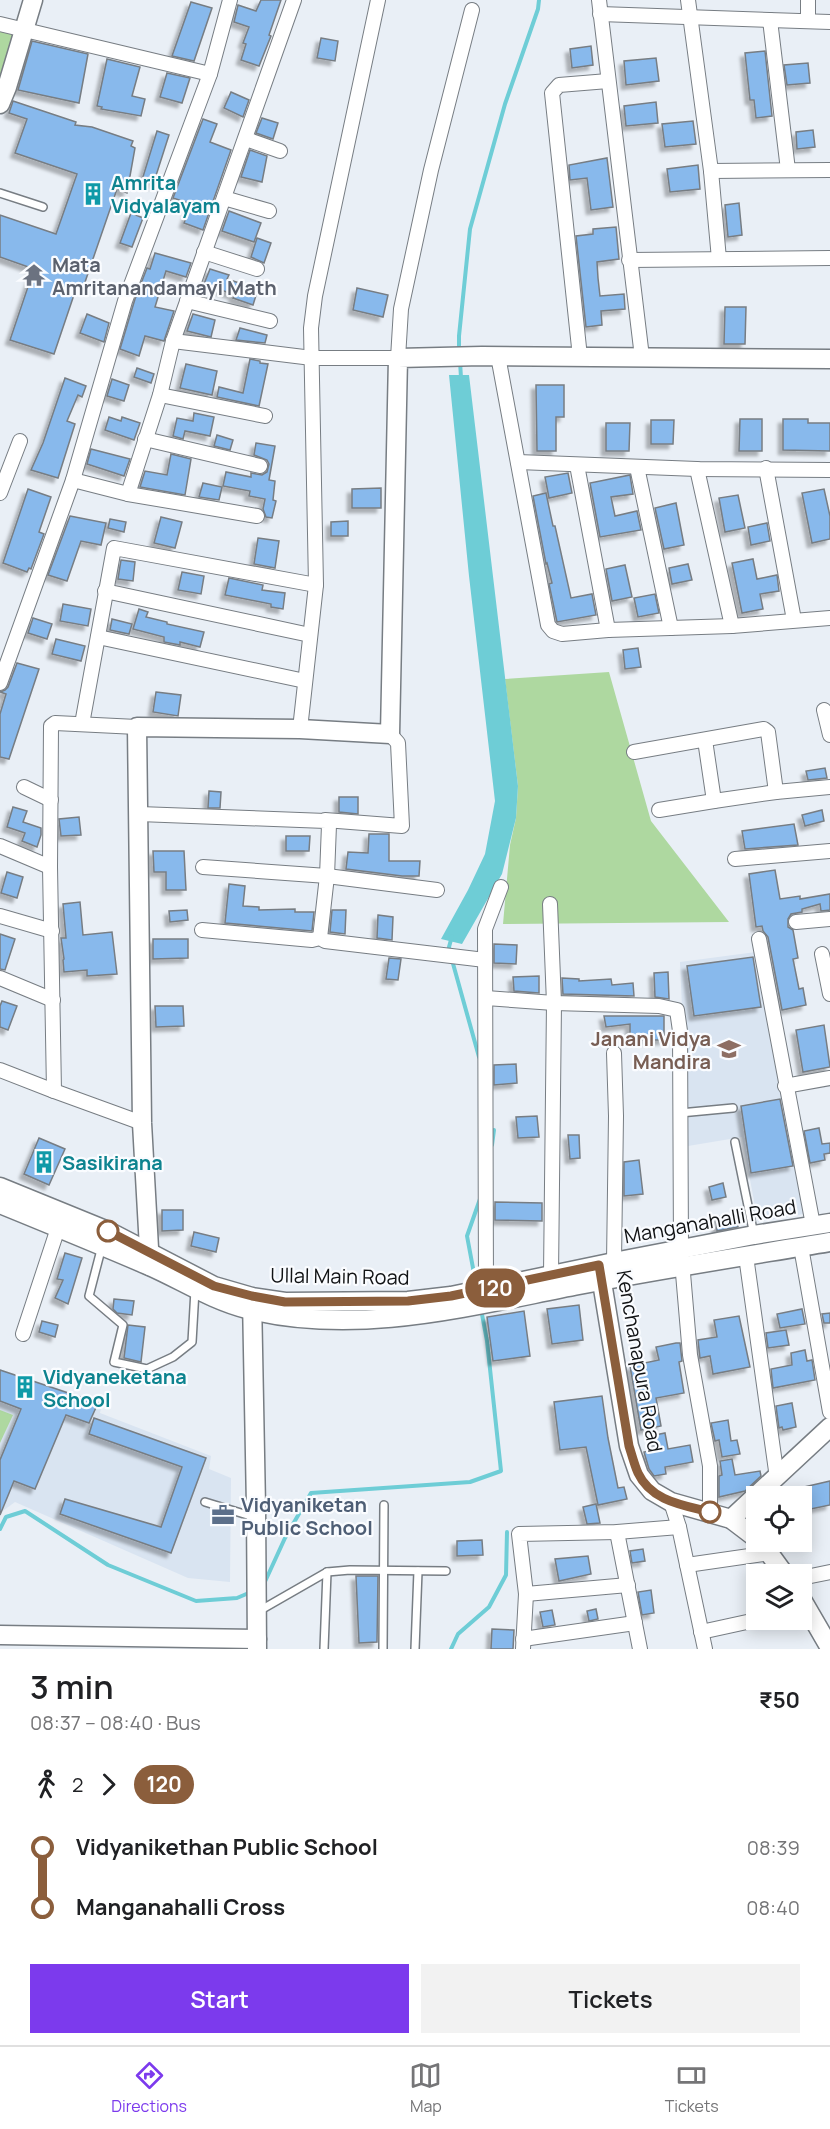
<!DOCTYPE html>
<html lang="en">
<head>
<meta charset="utf-8">
<style>
  body { margin:0; font-family:Manrope,sans-serif; background:#f2f2f2; color:#202124; height:100vh; display:flex; flex-direction:column; font-size:22px; white-space:nowrap }
  * { box-sizing:border-box; margin:0 }
  p { font-size:20px; color:#757577 }
  .icon { flex:none; width:33px; height:33px; fill:none; stroke:currentColor; stroke-width:2; stroke-linecap:round; stroke-linejoin:round }
  .map { position:relative; height:1649px; overflow:hidden }
  .panel { display:flex; flex-direction:column; background:#fff; flex:1 }
  .panel>* { flex:none }
  .badge { padding:0 12px; border-radius:20px; font-size:21px; line-height:39px }
  .tools { position:absolute; left:746px; top:1486px; display:grid; gap:12px }
  .tools a { display:grid; place-items:center; width:66px; height:66px; border-radius:0px; background:#fff; box-shadow:0 3px 15px #0003; font-size:30px }
  .map>.badge { position:absolute; translate:-50% -50%; box-shadow:0 0 0 3px #fff }
  .legs { display:flex; align-items:center; gap:9px; height:66px; padding:0 30px; font-size:20px }
  .legs p { margin-inline-start:auto }
  .headline { display:flex; align-items:center; justify-content:space-between; height:102px; padding:0 30px }
  h1 { font-size:33px; font-weight:600; line-height:45px }
  .primary-button { display:flex; gap:12px; margin-top:auto; padding:12px 30px }
  .primary-button a { flex:1; height:69px; border-radius:0px; background:#7c3aed; color:#fff; font-size:24px; font-weight:600; line-height:69px; text-align:center }
  .primary-button a+a { background:#f2f2f2; color:#202124 }
  ul { padding:0 30px; list-style:none }
  li { display:flex; align-items:center; gap:21px; height:60px; font-size:22px }
  li i { display:grid; place-items:center; width:9px; height:100%; margin:0 8px; background:currentColor }
  li i::after { content:''; width:15px; height:15px; margin:-8px; border:4px solid; border-radius:50%; background:#fff }
  li p { margin-inline-start:auto }
  li:first-child i { background:linear-gradient(#0000 50%,currentColor 0) }
  li:last-child i { background:linear-gradient(currentColor 50%,#0000 0) }
  .menu { display:flex; justify-content:space-around; align-items:center; height:84px; border-top:2px solid #e0e0e0; background:#fff; font-size:16px; color:#757577 }
  .menu a { display:grid; justify-items:center; gap:3px }
  .menu .active { color:#7c3aed }
  .map>svg:first-child { display:block }
</style>
</head>
<body>
<div class="map">
<svg width="830" height="1649" viewBox="0 0 830 1649">
  <defs>
    <filter id="shadow"><feDropShadow dx="-4.5" dy="4.5" stdDeviation="1.5" flood-color="#0004"/></filter>
  </defs>
  <rect width="100%" height="100%" fill="#e9eff6"/>
  <g fill="#d9e4f1">
    <polygon points="756,952 803,1214 758,1222 742,1137 688,1146 680,962"/>
    <polygon points="0,1369 102,1403 100,1413 211,1456 209,1469 231,1478 230,1582 188,1578 15,1502 0,1513"/>
  </g>
  <g fill="#aed8a0">
    <polygon points="0,31 17,36 0,84"/>
    <polygon points="609,672 651,821 729,922 503,924 510,845 516,818 518,786 505,679"/>
    <polygon points="0,1410 13,1415 0,1443"/>
  </g>
  <polygon fill="#6ecdd6" points="449,375 469,375 518,786 516,818 502,874 462,944 441,939 468,890 485,854 495,801 469,576"/>
  <g fill="none" stroke-linecap="round" stroke-linejoin="round">
    <g stroke="#6ecdd6" stroke-width="4">
      <polyline points="459,351 459,336 470,229 505,104 538,9 539,0"/>
      <polyline points="460,361 461,378"/>
      <polyline points="450,952 449,947 452,936"/>
      <polyline points="452,960 479,1057"/>
      <polyline points="492,1145 494,1130"/>
      <polyline points="476,1284 467,1236 480,1199"/>
      <polyline points="0,1529 6,1517 25,1511 108,1565 196,1601 237,1598 251,1592"/>
      <polyline points="263,1586 285,1538 311,1493 470,1482 501,1471 487,1341 481,1309"/>
      <polyline points="451,1649 458,1634 489,1607 506,1575 507,1532"/>
    </g>
  </g>
  <g fill="#88b9ec" stroke="#777d83" stroke-width="1.5" filter="url(#shadow)">
    <polygon points="261,0 281,0 269,35 271,36 259,66 241,60 246,44 243,43 249,27 234,22 238,5 256,11"/>
    <polygon points="191,2 212,8 194,61 172,56"/>
    <polygon points="321,38 338,41 335,61 317,58"/>
    <polygon points="32,41 88,54 79,103 18,90"/>
    <polygon points="591,46 593,65 572,68 570,49"/>
    <polygon points="765,51 772,116 756,118 754,100 750,100 745,53"/>
    <polygon points="656,58 659,81 626,85 624,61"/>
    <polygon points="107,59 140,67 132,96 145,99 141,116 101,109 102,107 97,106"/>
    <polygon points="808,63 810,83 787,85 784,65"/>
    <polygon points="167,73 190,78 182,103 160,97"/>
    <polygon points="231,92 249,100 243,117 224,108"/>
    <polygon points="13,101 76,122 75,125 92,127 133,141 131,146 135,148 127,193 117,189 84,285 78,283 54,354 10,340 34,269 0,257 0,215 56,234 77,174 15,153 27,119 9,113"/>
    <polygon points="656,102 658,123 626,126 624,106"/>
    <polygon points="262,118 278,123 273,139 256,133"/>
    <polygon points="203,119 217,124 210,142 231,150 203,230 184,223 191,204 173,198"/>
    <polygon points="693,121 696,144 665,147 662,124"/>
    <polygon points="813,130 815,147 797,149 796,132"/>
    <polygon points="157,131 169,135 153,185 142,180"/>
    <polygon points="250,150 267,156 262,182 241,177"/>
    <polygon points="607,158 613,207 591,210 587,178 570,180 569,165"/>
    <polygon points="698,165 700,189 670,192 667,169"/>
    <polygon points="739,203 742,235 728,237 725,205"/>
    <polygon points="229,211 261,223 254,242 222,231"/>
    <polygon points="131,213 143,218 132,247 120,243"/>
    <polygon points="616,227 619,259 597,262 598,278 600,296 624,294 625,309 601,311 602,325 586,327 576,236 593,234 593,229"/>
    <polygon points="257,238 271,243 264,263 251,257"/>
    <polygon points="155,253 191,263 186,277 166,271 155,307 174,311 164,341 145,336 139,356 120,349 135,299 147,268 150,269"/>
    <polygon points="210,269 229,275 227,279 258,289 253,305 233,298 235,295 204,284"/>
    <polygon points="357,288 388,295 383,317 353,310"/>
    <polygon points="725,307 746,307 745,344 724,344"/>
    <polygon points="87,314 109,323 104,342 80,333"/>
    <polygon points="193,314 215,320 211,337 187,331"/>
    <polygon points="240,328 267,335 265,343 236,340"/>
    <polygon points="250,359 260,361 260,363 268,364 259,406 217,397 219,387 243,393"/>
    <polygon points="186,364 217,371 212,395 180,388"/>
    <polygon points="137,368 154,374 151,383 134,377"/>
    <polygon points="65,378 86,386 82,397 78,395 67,421 75,424 58,478 31,470 43,443"/>
    <polygon points="112,379 129,385 124,401 107,396"/>
    <polygon points="536,385 564,385 564,417 556,417 556,451 537,451"/>
    <polygon points="194,413 214,417 210,436 185,431 183,439 173,436 177,418 193,421"/>
    <polygon points="109,417 121,421 122,417 140,423 134,440 105,430"/>
    <polygon points="740,419 762,419 762,451 739,451"/>
    <polygon points="783,419 808,419 808,423 830,423 830,451 783,450"/>
    <polygon points="651,420 674,420 673,444 651,444"/>
    <polygon points="606,423 630,423 629,451 606,451"/>
    <polygon points="217,435 233,440 230,450 214,446"/>
    <polygon points="256,443 275,446 269,480 275,481 273,500 276,501 272,518 266,517 263,509 265,499 249,496 250,491 223,486 226,472 251,477 251,473 262,475 267,472 269,464 267,460 254,455"/>
    <polygon points="91,449 130,459 124,476 87,464"/>
    <polygon points="171,454 191,459 185,495 140,487 145,471 167,475"/>
    <polygon points="568,473 572,493 549,498 545,477"/>
    <polygon points="630,475 633,494 611,497 615,516 637,511 641,530 600,537 590,483"/>
    <polygon points="203,483 222,487 219,500 199,497"/>
    <polygon points="381,488 381,508 352,508 352,489"/>
    <polygon points="28,489 51,497 39,532 44,534 31,569 29,568 27,572 3,563"/>
    <polygon points="824,489 830,516 830,539 812,543 802,493"/>
    <polygon points="546,493 553,526 555,526 571,598 592,594 596,615 557,622 549,584 552,583 547,563 546,564 533,496"/>
    <polygon points="738,495 745,528 725,532 719,498"/>
    <polygon points="676,503 684,545 664,549 655,508"/>
    <polygon points="70,516 106,523 101,545 81,541 67,581 48,575"/>
    <polygon points="161,517 182,522 175,548 154,543"/>
    <polygon points="110,519 126,522 124,532 108,528"/>
    <polygon points="348,521 348,536 331,536 331,522"/>
    <polygon points="767,523 770,541 751,545 748,527"/>
    <polygon points="258,538 279,541 275,568 254,564"/>
    <polygon points="753,559 757,579 777,575 779,591 760,594 763,609 742,613 732,563"/>
    <polygon points="121,560 135,562 133,581 118,579"/>
    <polygon points="688,564 692,580 672,584 669,568"/>
    <polygon points="625,565 632,597 612,601 606,569"/>
    <polygon points="182,572 204,576 201,594 178,590"/>
    <polygon points="229,578 263,585 262,590 285,593 283,609 271,607 271,604 225,595"/>
    <polygon points="655,594 659,613 638,617 634,598"/>
    <polygon points="63,604 91,609 88,626 60,621"/>
    <polygon points="139,609 148,612 146,617 167,622 167,624 204,632 200,647 180,642 180,645 164,642 164,637 133,629"/>
    <polygon points="33,618 52,624 47,639 28,633"/>
    <polygon points="112,619 132,624 129,634 110,630"/>
    <polygon points="56,639 85,646 81,661 52,654"/>
    <polygon points="638,648 641,667 625,669 623,650"/>
    <polygon points="17,663 39,669 9,759 0,757 0,714 6,694 0,692 5,690 8,687"/>
    <polygon points="156,692 181,695 178,716 153,712"/>
    <polygon points="825,768 827,778 808,780 806,771"/>
    <polygon points="209,791 221,792 220,808 208,808"/>
    <polygon points="339,797 358,797 358,814 339,812"/>
    <polygon points="13,807 27,811 23,822 41,828 41,835 37,847 22,841 25,833 7,827"/>
    <polygon points="822,810 824,821 805,826 802,815"/>
    <polygon points="79,817 81,835 61,836 59,819"/>
    <polygon points="794,824 798,845 745,849 742,831"/>
    <polygon points="369,834 389,834 389,861 420,861 419,876 402,876 346,869 348,852 368,853"/>
    <polygon points="286,836 310,836 309,851 286,851"/>
    <polygon points="153,851 184,851 186,890 166,890 166,872 154,872"/>
    <polygon points="775,870 780,899 800,896 800,899 830,894 830,910 821,911 820,904 802,909 802,912 791,914 788,919 788,927 793,930 798,958 793,959 799,989 803,988 806,1005 782,1010 768,937 763,931 762,926 756,927 749,874"/>
    <polygon points="7,872 23,877 17,898 1,893"/>
    <polygon points="229,884 245,886 243,906 259,907 259,910 295,909 295,912 314,912 312,931 225,923"/>
    <polygon points="80,902 83,935 112,932 117,974 87,976 87,970 64,972 63,960 64,959 61,938 66,938 63,904"/>
    <polygon points="187,910 188,920 170,922 169,911"/>
    <polygon points="332,910 346,910 345,934 330,932"/>
    <polygon points="378,915 393,917 392,940 377,938"/>
    <polygon points="0,934 15,939 5,970 0,969"/>
    <polygon points="153,939 188,939 188,958 153,959"/>
    <polygon points="494,944 517,945 516,964 494,963"/>
    <polygon points="753,957 761,1007 694,1016 687,966"/>
    <polygon points="389,958 401,959 398,980 386,979"/>
    <polygon points="668,972 669,999 655,997 654,973"/>
    <polygon points="539,976 539,993 514,991 513,977"/>
    <polygon points="562,978 579,979 579,981 611,979 612,985 633,983 634,996 563,994"/>
    <polygon points="2,1001 17,1006 8,1030 0,1027 0,1006"/>
    <polygon points="155,1006 183,1006 184,1026 156,1027"/>
    <polygon points="604,1016 664,1016 664,1040 630,1040 630,1024 606,1027"/>
    <polygon points="824,1025 830,1067 803,1072 796,1030"/>
    <polygon points="516,1064 517,1083 494,1085 494,1065"/>
    <polygon points="780,1099 793,1166 751,1173 741,1106"/>
    <polygon points="537,1116 539,1137 518,1138 516,1117"/>
    <polygon points="819,1128 822,1144 830,1143 830,1153 824,1154 825,1160 810,1163 804,1131"/>
    <polygon points="568,1135 579,1135 580,1158 570,1159"/>
    <polygon points="39,1138 65,1149 49,1185 24,1174"/>
    <polygon points="639,1160 643,1194 624,1196 624,1162"/>
    <polygon points="723,1183 726,1197 712,1200 709,1187"/>
    <polygon points="495,1202 542,1203 542,1221 495,1220"/>
    <polygon points="162,1210 183,1210 183,1230 162,1231"/>
    <polygon points="737,1215 738,1227 717,1231 716,1217"/>
    <polygon points="194,1232 219,1238 216,1252 191,1246"/>
    <polygon points="65,1253 82,1258 68,1304 55,1298 63,1280 57,1279"/>
    <polygon points="114,1299 134,1301 132,1315 117,1313 113,1309"/>
    <polygon points="579,1305 583,1340 552,1344 547,1309"/>
    <polygon points="802,1309 805,1324 780,1328 777,1314"/>
    <polygon points="524,1311 530,1356 493,1361 487,1317"/>
    <polygon points="830,1313 830,1323 824,1323 822,1314"/>
    <polygon points="739,1316 750,1367 713,1374 710,1356 700,1358 698,1340 717,1337 714,1320"/>
    <polygon points="42,1321 58,1325 55,1337 39,1332"/>
    <polygon points="128,1325 145,1327 141,1362 124,1358"/>
    <polygon points="786,1330 789,1345 768,1348 766,1333"/>
    <polygon points="676,1343 680,1343 682,1361 679,1362 684,1393 656,1398 661,1426 641,1430 630,1366 659,1360 656,1347"/>
    <polygon points="805,1350 807,1361 812,1360 815,1380 773,1388 771,1369 792,1365 791,1353"/>
    <polygon points="0,1370 98,1403 89,1423 66,1415 35,1489 14,1481 0,1515 0,1460 21,1409 0,1401"/>
    <polygon points="602,1396 608,1438 618,1488 624,1487 627,1499 598,1505 586,1447 560,1450 554,1402"/>
    <polygon points="792,1403 796,1427 783,1430 782,1427 779,1428 776,1406"/>
    <polygon points="94,1418 206,1458 171,1553 60,1514 65,1499 161,1527 182,1467 89,1434"/>
    <polygon points="728,1420 731,1441 737,1440 740,1454 722,1457 719,1440 715,1441 711,1423"/>
    <polygon points="665,1433 668,1449 690,1445 693,1462 665,1467 666,1474 654,1476 649,1469 644,1452 658,1449 655,1435"/>
    <polygon points="732,1459 735,1475 760,1471 761,1476 745,1491 719,1497 719,1476 722,1475 720,1461"/>
    <polygon points="830,1481 830,1505 801,1511 801,1497 779,1497 778,1493"/>
    <polygon points="596,1504 600,1523 587,1524 583,1507"/>
    <polygon points="482,1540 483,1555 457,1556 457,1541"/>
    <polygon points="643,1549 645,1561 632,1563 630,1551"/>
    <polygon points="588,1556 591,1574 559,1581 555,1559"/>
    <polygon points="356,1576 378,1576 377,1642 359,1643"/>
    <polygon points="651,1590 654,1613 642,1615 638,1592"/>
    <polygon points="596,1609 598,1619 589,1621 587,1611"/>
    <polygon points="552,1610 555,1625 543,1627 540,1612"/>
    <polygon points="492,1629 514,1630 513,1649 491,1649"/>
  </g>
  <g fill="none" stroke-linecap="round" stroke-linejoin="round">
    <g stroke="#777d83" stroke-width="10">
      <g id="lane">
        <polyline points="0,193 43,207"/>
        <polyline points="680,1113 733,1108"/>
        <polyline points="735,1142 754,1235"/>
        <polyline points="102,1246 89,1296 123,1325 114,1362 147,1369 173,1357 192,1342 195,1290"/>
        <polyline points="205,1502 254,1517"/>
        <polyline points="259,1611 327,1572 350,1570 446,1571"/>
        <polyline points="324,1649 327,1572"/>
        <polyline points="383,1649 384,1505"/>
        <polyline points="415,1649 418,1571"/>
      </g>
    </g>
    <g stroke="#777d83" stroke-width="16">
      <g id="street">
        <polyline points="599,0 642,357"/>
        <polyline points="688,0 711,171 719,259"/>
        <polyline points="600,14 830,22"/>
        <polyline points="770,20 788,170"/>
        <polyline points="808,21 808,0"/>
        <polyline points="0,24 210,74"/>
        <polyline points="246,139 280,151"/>
        <polyline points="711,171 830,170"/>
        <polyline points="224,198 269,211"/>
        <polyline points="204,252 257,269"/>
        <polyline points="629,260 830,258"/>
        <polyline points="187,301 270,321"/>
        <polyline points="173,341 312,358 398,358 401,309 431,170 472,10"/>
        <polyline points="498,356 548,625 553,631 562,634 608,630 732,626 830,618"/>
        <polyline points="580,357 552,93 559,85 608,81"/>
        <polyline points="160,395 265,416"/>
        <polyline points="145,439 260,466"/>
        <polyline points="518,462 697,469 830,470"/>
        <polyline points="577,465 608,630"/>
        <polyline points="637,467 671,628"/>
        <polyline points="766,468 794,620"/>
        <polyline points="697,469 732,626"/>
        <polyline points="73,480 128,494 257,516"/>
        <polyline points="0,493 20,441"/>
        <polyline points="128,494 160,395 173,341 294,0"/>
        <polyline points="105,591 310,635"/>
        <polyline points="98,637 305,681"/>
        <polyline points="0,683 73,480 125,301 210,74 230,0"/>
        <polyline points="824,710 830,735"/>
        <polyline points="82,724 114,548 316,585"/>
        <polyline points="137,727 55,723 51,726 50,867 54,1091 142,1123"/>
        <polyline points="300,729 316,585 311,328 315,296 378,0"/>
        <polyline points="705,740 714,801 776,792 830,787"/>
        <polyline points="634,752 764,729 768,732 776,792"/>
        <polyline points="24,787 51,800"/>
        <polyline points="659,810 714,801"/>
        <polyline points="139,814 326,821 329,825 327,876 320,938"/>
        <polyline points="325,820 402,826 398,743 390,734"/>
        <polyline points="0,846 50,867"/>
        <polyline points="735,859 830,851"/>
        <polyline points="203,867 327,876 437,890"/>
        <polyline points="550,904 554,1003 551,1275"/>
        <polyline points="0,916 52,931"/>
        <polyline points="796,922 830,919"/>
        <polyline points="202,930 312,940 320,938 325,941 485,960"/>
        <polyline points="759,939 813,1225"/>
        <polyline points="822,954 830,994"/>
        <polyline points="0,978 53,1000"/>
        <polyline points="486,998 554,1003 659,1006 677,1010 680,1031 681,1250 690,1355 710,1466 710,1512"/>
        <polyline points="614,1053 616,1116 614,1262"/>
        <polyline points="0,1070 54,1091"/>
        <polyline points="785,1086 830,1078"/>
        <polyline points="801,1247 830,1412"/>
        <polyline points="746,1256 777,1478"/>
        <polyline points="486,1289 485,929 501,887"/>
        <polyline points="23,1334 58,1228"/>
        <polyline points="671,1502 679,1527 705,1649"/>
        <polyline points="617,1532 640,1649"/>
        <polyline points="687,1565 770,1553"/>
        <polyline points="801,1578 830,1572"/>
        <polyline points="526,1594 628,1585"/>
        <polyline points="701,1632 756,1620"/>
        <polyline points="523,1639 635,1623"/>
        <polyline points="523,1649 526,1594 519,1534 617,1532 679,1527"/>
      </g>
    </g>
    <g stroke="#777d83" stroke-width="21">
      <g id="secondary">
        <polyline points="0,104 7,87 33,0"/>
        <polyline points="0,1187 108,1231 214,1286 252,1297 285,1302 408,1301 451,1296 614,1262 754,1235 830,1223"/>
        <path d="M0,1204C49,1224 98,1244 147,1265C180,1279 211,1300 247,1309C358,1337 470,1306 579,1285C662,1269 746,1256 830,1242"/>
        <polyline points="150,1266 142,1123 137,727 300,729 390,734 398,358 482,356 830,359"/>
        <polyline points="600,1270 629,1446 639,1475 652,1491 671,1502 731,1519 756,1538"/>
        <polyline points="252,1298 256,1507 257,1649"/>
        <polyline points="731,1519 830,1427"/>
        <polyline points="761,1542 785,1575"/>
        <polyline points="801,1598 830,1648"/>
        <polyline points="0,1635 257,1639"/>
      </g>
    </g>
    <use href="#lane" stroke="#fff" stroke-width="7"/>
    <use href="#street" stroke="#fff" stroke-width="14"/>
    <use href="#secondary" stroke="#fff" stroke-width="18"/>
  </g>
  <g fill="none" stroke-linecap="round" stroke-linejoin="round">
    <g stroke="#fff" stroke-width="14">
      <path id="line-1" d="M108,1231L214,1286L252,1296L285,1302L408,1301L451,1296L599,1265L629,1446C632,1455 634,1464 638,1473C651,1501 683,1505 710,1512"/>
    </g>
    <use href="#line-1" stroke="#8b5e3c" stroke-width="9"/>
  </g>
  <defs>
    <g id="building-bare" transform="scale(1.8)"><path d="M-4-6H4V6H1V3H-1V6H-4ZM-2.5-4.3h1.7v1.8h-1.7ZM.8-4.3h1.7v1.8H.8ZM-2.5-1h1.7V.8h-1.7ZM.8-1h1.7V.8H.8Z" fill="#0f9aa8" stroke="#fafcff" stroke-width="2.5" paint-order="stroke"/></g>
    <g id="temple-bare" transform="scale(1.8)"><path d="M0-6L5-2H3V0L6.5 2.5H4V6H1.5V3h-3V6H-4V2.5H-6.5L-3 0V-2H-5Z" fill="#6b7280" stroke="#fafcff" stroke-width="2.5" paint-order="stroke"/></g>
    <g id="school-bare" transform="scale(1.8)"><path d="M0-5L7-2L0 1L-7-2ZM-4 1L0 2.5L4 1V4Q0 6-4 4Z" fill="#8d6e63" stroke="#fafcff" stroke-width="2.5" paint-order="stroke"/></g>
    <g id="office-bare" transform="scale(1.8)"><path d="M-6-3h4V-5.5h4V-3h4V5H-6ZM-1-4.5V-3h2v-1.5ZM-6 0V1H6V0Z" fill="#5c6f8a" stroke="#fafcff" stroke-width="2.5" paint-order="stroke"/></g>
  </defs>
  <g fill-rule="evenodd">
    <use href="#building-bare" x="93" y="194"/>
    <use href="#temple-bare" x="34" y="275"/>
    <use href="#school-bare" x="729" y="1049"/>
    <use href="#building-bare" x="44" y="1162"/>
    <use href="#building-bare" x="25" y="1387"/>
    <use href="#office-bare" x="223" y="1515"/>
  </g>
  <g fill="#fff" stroke="#8b5e3c" stroke-width="3">
    <circle cx="108" cy="1231" r="10"/>
    <circle cx="710" cy="1512" r="10"/>
  </g>
  <g text-anchor="middle" dominant-baseline="central" stroke-width="4.5" stroke-linejoin="round" paint-order="stroke">
    <g font-size="20" font-weight="bold" fill="#0d838f" stroke="#fafcff" text-anchor="start">
      <text x="111" y="182">Amrita<tspan x="111" dy="23">Vidyalayam</tspan></text>
      <text x="62" y="1162">Sasikirana</text>
      <text x="43" y="1376">Vidyaneketana<tspan x="43" dy="23">School</tspan></text>
    </g>
    <g font-size="20" font-weight="bold" fill="#5b616d" stroke="#fafcff" text-anchor="start">
      <text x="52" y="264">Mata<tspan x="52" dy="23">Amritanandamayi Math</tspan></text>
    </g>
    <g font-size="20" font-weight="bold" fill="#785e54" stroke="#fafcff" text-anchor="end">
      <text x="711" y="1038">Janani Vidya<tspan x="711" dy="23">Mandira</tspan></text>
    </g>
    <g font-size="20" fill="#111315" stroke="#fafcff">
      <text transform="translate(710 1221) rotate(-10)">Manganahalli Road</text>
      <text transform="translate(340 1276) rotate(1)">Ullal Main Road</text>
      <text transform="translate(640 1361) rotate(80)">Kenchanapura Road</text>
    </g>
    <g font-size="20" font-weight="bold" fill="#4e5e75" stroke="#fafcff" text-anchor="start">
      <text x="241" y="1504">Vidyaniketan<tspan x="241" dy="23">Public School</tspan></text>
    </g>
  </g>
</svg>
<div class="tools">
<a><svg class="icon" aria-label="locate" viewBox="0 0 24 24"><circle cx="12" cy="12" r="6"/><path d="M12 2v4M12 18v4M2 12h4M18 12h4"/></svg></a>
<a><svg class="icon" aria-label="layers" viewBox="0 0 24 24"><path d="M12 4l9 5-9 5-9-5zM3 14l9 5 9-5"/></svg></a>
</div>
<b class="badge" style="left:495px;top:1288px;background:#8b5e3c;color:#fff">120</b>
</div>
<section class="panel">
<div class="headline"><div><h1>3 min</h1><p>08:37 – 08:40 · Bus</p></div><b>₹50</b></div>
<div class="legs"><svg class="icon" aria-label="walk" viewBox="0 0 24 24"><circle cx="13" cy="4" r="2"/><path d="M13 8l-2 6 4 7M11 14l-3 7M7 12l3-4h3l4 4"/></svg>2<svg class="icon" aria-label="forward" viewBox="0 0 24 24"><path d="M9 5l7 7-7 7"/></svg><b class="badge" style="background:#8b5e3c;color:#fff">120</b></div>
<ul>
<li><i style="color:#8b5e3c"></i><b>Vidyanikethan Public School</b><p>08:39</p></li>
<li><i style="color:#8b5e3c"></i><b>Manganahalli Cross</b><p>08:40</p></li>
</ul>
<div class="primary-button"><a>Start</a><a>Tickets</a></div>
</section>
<nav class="menu">
<a class="active"><svg class="icon" aria-label="directions" viewBox="0 0 24 24"><path d="M12 3l9 9-9 9-9-9zM9 14v-3h6M13 9l2 2-2 2"/></svg>Directions</a>
<a><svg class="icon" aria-label="map" viewBox="0 0 24 24"><path d="M3 6l6-2 6 2 6-2v14l-6 2-6-2-6 2zM9 4v14M15 6v14"/></svg>Map</a>
<a><svg class="icon" aria-label="tickets" viewBox="0 0 24 24"><path d="M3 7h18v10H3zM15 7v10"/></svg>Tickets</a>
</nav>
</body>
</html>
